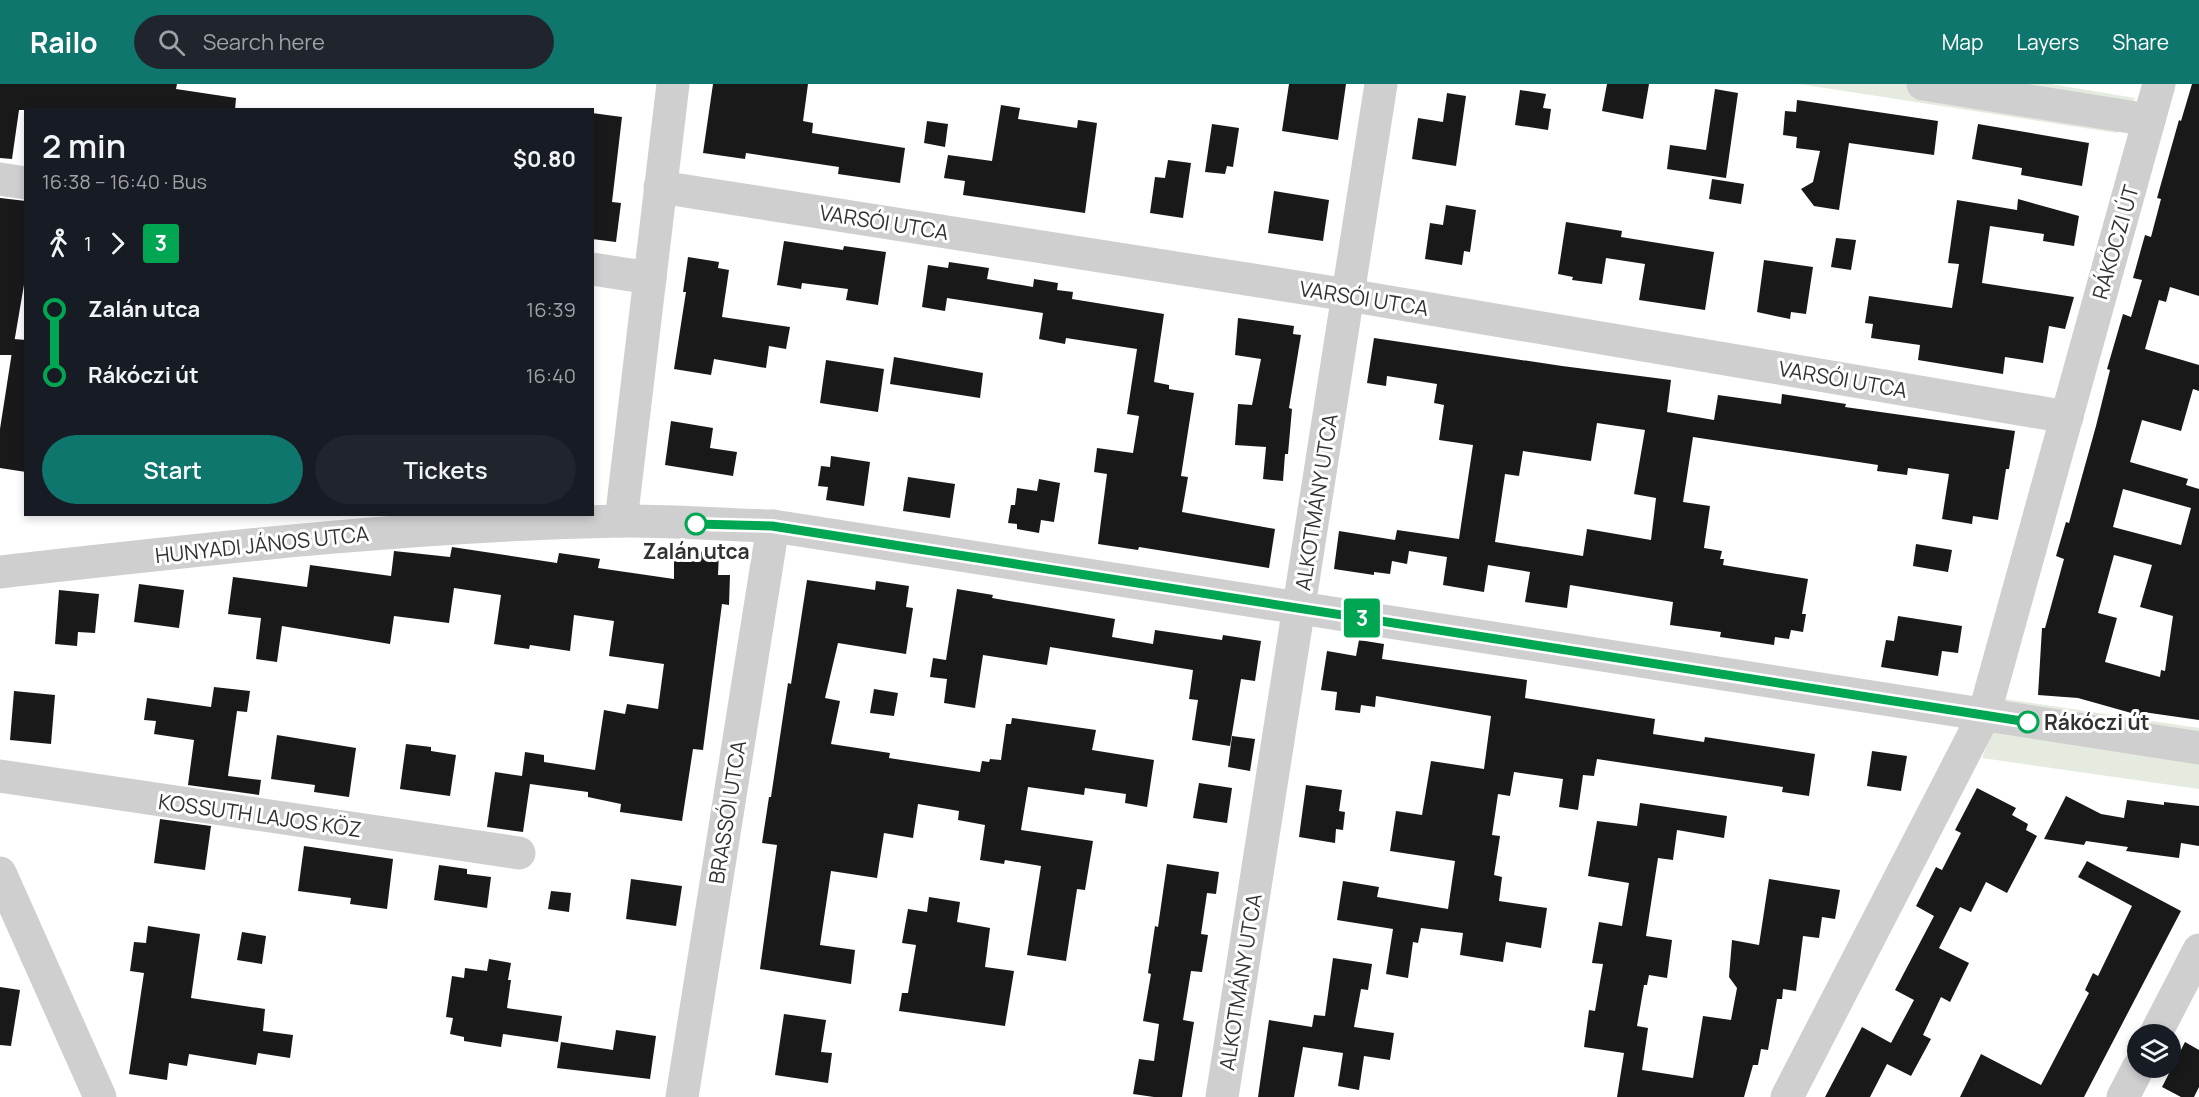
<!DOCTYPE html>
<html lang="en">
<head>
<meta charset="utf-8">
<style>
  body { margin:0; font-family:Manrope,sans-serif; background:#20242c; color:#f1f3f6; height:100vh; display:flex; flex-direction:column; font-size:22px; white-space:nowrap }
  * { box-sizing:border-box; margin:0 }
  p { font-size:20px; color:#9ea1a6 }
  .icon { flex:none; width:33px; height:33px; fill:none; stroke:currentColor; stroke-width:2; stroke-linecap:round; stroke-linejoin:round }
  .map { position:relative; flex:1; overflow:hidden }
  .side { position:absolute; left:24px; top:24px; width:570px; height:408px; display:flex; flex-direction:column; background:#171b24; border-radius:0px; box-shadow:0 3px 9px #0003 }
  .side>* { flex:none }
  .badge { padding:0 12px; border-radius:4px; font-size:21px; line-height:39px }
  .fabs { position:absolute; left:2127px; top:940px; display:grid; gap:12px }
  .fabs a { display:grid; place-items:center; width:54px; height:54px; border-radius:50%; background:#171b24; box-shadow:0 3px 9px #0003; font-size:30px }
  .map>.badge { position:absolute; translate:-50% -50%; box-shadow:0 0 0 3px #fff }
  .legs { display:flex; align-items:center; gap:9px; height:66px; padding:0 18px; font-size:20px }
  .legs p { margin-inline-start:auto }
  .summary { display:flex; align-items:center; justify-content:space-between; height:102px; padding:0 18px }
  h1 { font-size:33px; font-weight:600; line-height:45px }
  .cta { display:flex; gap:12px; margin-top:auto; padding:12px 18px }
  .cta a { flex:1; height:69px; border-radius:36px; background:#0f766e; color:#fff; font-size:24px; font-weight:600; line-height:69px; text-align:center }
  .cta a+a { background:#20242c; color:#f1f3f6 }
  ul { padding:0 18px; list-style:none }
  li { display:flex; align-items:center; gap:21px; height:66px; font-size:22px }
  li i { display:grid; place-items:center; width:9px; height:100%; margin:0 8px; background:currentColor }
  li i::after { content:''; width:15px; height:15px; margin:-8px; border:4px solid; border-radius:50%; background:#171b24 }
  li p { margin-inline-start:auto }
  li:first-child i { background:linear-gradient(#0000 50%,currentColor 0) }
  li:last-child i { background:linear-gradient(currentColor 50%,#0000 0) }
  header { display:flex; align-items:center; gap:36px; box-sizing:border-box; height:84px; padding:0 30px; background:#0f766e; color:#fff }
  header strong { font-size:28px }
  nav { display:flex; gap:33px; margin-inline-start:auto; font-size:21px }
  .search { width:420px; height:54px; background:#20242c; display:flex; align-items:center; gap:15px; box-sizing:border-box; padding:0 21px; border-radius:33px; color:#9ea1a6; font-size:22px }
  .map>svg:first-child { display:block }
</style>
</head>
<body>
<header>
<strong>Railo</strong>
<div class="search"><svg class="icon" aria-label="search" viewBox="0 0 24 24"><circle cx="10" cy="10" r="6"/><path d="M15 15l6 6"/></svg>Search here</div>
<nav><a>Map</a><a>Layers</a><a>Share</a></nav>
</header>
<div class="map">
<svg width="2199" height="1013" viewBox="0 0 2199 1013">
  <rect width="100%" height="100%" fill="#fff"/>
  <g fill="#e5ebde">
    <polygon points="1799,0 2051,0 2135,14 2117,49"/>
    <polygon points="2005,615 2199,644 2199,705 1982,674"/>
  </g>
  <g fill="#191919" fill-rule="evenodd">
    <polygon points="0,0 177,0 176,5 236,14 235,26 19,26 12,75 0,74"/>
    <polygon points="713,0 808,0 803,37 813,39 812,49 905,64 900,99 838,90 839,83 746,69 745,75 703,69"/>
    <polygon points="1289,0 1346,0 1338,56 1282,47"/>
    <polygon points="1607,0 1649,0 1643,35 1602,27"/>
    <path d="M2192,0H2199V212L2170,203L2166,218L2159,216L2145,265L2199,281V307L2193,305L2181,347L2142,336L2130,378L2188,395L2186,401L2199,405V636L2143,628L2142,632L2078,614L2038,611L2042,544H2045L2064,475L2056,472L2066,438L2069,439L2096,342L2110,286L2107,285L2123,230L2131,233L2142,196L2133,194L2145,151L2151,153L2161,115L2157,114L2179,36L2181,37ZM2123,405L2191,424L2181,461L2113,443ZM2114,471L2152,481L2140,523L2173,532L2165,587L2161,586L2160,593L2105,578L2117,534L2098,529Z"/>
    <polygon points="1715,5 1738,9 1726,94 1667,85 1670,61 1706,66"/>
    <polygon points="1520,6 1546,10 1543,24 1551,25 1548,46 1515,41"/>
    <polygon points="1447,9 1466,12 1456,82 1412,75 1418,34 1443,38"/>
    <polygon points="1797,16 1938,37 1934,71 1849,59 1839,126 1814,122 1801,105 1813,98 1820,67 1796,64 1797,53 1783,51 1785,27 1796,28"/>
    <polygon points="1001,21 1020,24 1018,35 1077,44 1078,36 1097,39 1085,129 963,111 965,97 944,94 948,71 992,77"/>
    <polygon points="592,29 622,33 612,118 621,119 616,158 592,155"/>
    <polygon points="927,37 948,40 945,63 924,59"/>
    <polygon points="1212,40 1239,44 1233,83 1227,82 1225,90 1205,88"/>
    <polygon points="1978,40 2089,59 2082,102 2021,91 2022,84 1972,75"/>
    <polygon points="1168,76 1191,79 1183,134 1150,129 1155,93 1165,94"/>
    <polygon points="1712,95 1744,100 1741,120 1709,115"/>
    <polygon points="1274,107 1329,116 1323,157 1268,149"/>
    <polygon points="0,114 26,117 26,189 12,271 0,271"/>
    <polygon points="2018,115 2079,132 2074,162 2043,157 2044,150 1990,142 1982,199 2074,213 2065,245 2049,242 2043,279 2005,273 2003,290 1918,276 1920,261 1871,254 1873,240 1865,239 1869,212 1952,224 1959,180 1948,179 1957,116 2017,126"/>
    <polygon points="1446,121 1476,126 1470,168 1464,167 1462,181 1425,175 1430,139 1443,141"/>
    <polygon points="1566,138 1622,147 1621,153 1714,168 1705,226 1639,216 1645,180 1606,174 1602,200 1572,196 1573,193 1558,190"/>
    <polygon points="1836,154 1856,156 1851,186 1831,183"/>
    <polygon points="784,157 843,166 844,162 886,168 878,221 846,216 848,205 802,199 801,205 777,201"/>
    <polygon points="688,173 719,178 718,184 729,186 722,233 790,243 786,265 769,262 766,284 714,275 711,291 674,285 686,208 683,208"/>
    <polygon points="1764,176 1813,183 1806,230 1791,228 1790,235 1757,228"/>
    <polygon points="949,178 989,184 987,195 1033,203 1034,195 1058,199 1057,206 1073,208 1072,215 1164,230 1154,298 1169,301 1169,305 1194,309 1181,392 1188,393 1182,428 1275,445 1269,484 1139,463 1138,466 1098,460 1107,390 1094,388 1097,364 1133,369 1139,332 1127,330 1137,265 1066,254 1065,260 1039,255 1043,229 947,214 945,227 922,223 928,181 948,184"/>
    <polygon points="1238,234 1294,242 1293,250 1301,251 1289,324 1292,325 1288,370 1285,370 1283,397 1263,395 1266,363 1235,361 1238,320 1252,321 1261,275 1235,271"/>
    <path d="M1374,254L1562,282L1671,296L1667,328L1714,336L1718,311L1781,320L1782,310L1846,320L1845,323L2015,347L2009,385H2006L1998,436L1973,432L1972,440L1942,435L1949,390L1908,384L1907,391L1877,387L1878,381L1693,353L1683,418L1710,422L1704,464L1722,467L1720,475H1724L1723,481L1808,495L1802,530H1806L1803,548L1791,546L1789,555L1775,553L1774,561L1720,553L1721,548L1670,541L1673,518L1570,501L1567,524L1525,518L1530,488L1488,481L1484,508L1443,501L1447,473L1409,467L1407,480L1392,477L1390,490L1374,488V491L1334,485L1339,447L1395,456L1397,446L1459,455L1473,361L1439,356L1444,321L1434,319L1437,300L1387,292L1386,302L1367,299ZM1597,339L1645,346L1634,410L1656,414L1651,456L1587,445L1583,472L1495,458L1505,390L1519,392L1523,367L1591,377Z"/>
    <polygon points="14,255 26,256 26,388 0,384 0,345"/>
    <polygon points="894,273 983,289 980,314 890,300"/>
    <polygon points="826,276 884,285 878,328 820,319"/>
    <polygon points="671,337 713,344 710,364 737,368 733,392 665,381"/>
    <polygon points="831,372 870,378 864,422 826,416 828,403 818,402 821,382 830,383"/>
    <polygon points="908,393 955,400 950,434 903,427"/>
    <polygon points="1039,395 1060,399 1054,438 1041,436 1039,449 1017,445 1017,440 1008,439 1011,421 1015,421 1017,404 1037,407"/>
    <polygon points="1916,460 1952,466 1948,488 1913,482"/>
    <polygon points="452,463 557,479 559,469 600,475 598,484 674,495 674,467 719,468 718,491 730,491 729,521 722,520 703,666 693,665 682,737 620,728 621,720 588,713 588,708 530,700 523,748 487,743 495,688 522,692 525,668 544,671 544,678 595,686 604,626 625,630 627,620 658,625 664,580 609,572 614,537 574,531 570,567 530,561 529,565 494,560 501,511 454,504 449,539 394,532 390,560 282,542 277,578 256,575 261,534 228,530 233,493 307,503 310,481 391,492 394,467 450,473"/>
    <polygon points="807,496 875,506 876,497 909,502 906,523 913,524 906,570 838,559 825,614 840,617 831,660 890,669 889,674 980,688 982,677 989,678 990,675 1001,676 1006,640 1011,640 1012,634 1096,646 1092,666 1154,676 1147,723 1125,719 1126,710 1085,704 1084,711 1028,703 1021,746 1093,757 1085,806 1077,805 1066,877 1027,871 1041,782 1005,776 1004,780 980,776 985,741 958,736 959,727 918,720 913,754 884,749 877,794 831,787 820,861 855,866 851,900 760,885 777,761 762,759 769,713 771,713 788,599 791,600"/>
    <polygon points="139,500 184,506 179,544 134,538"/>
    <polygon points="957,505 993,511 992,514 1115,535 1112,553 1153,560 1155,546 1222,556 1223,551 1261,557 1255,597 1241,595 1230,662 1192,656 1198,616 1189,615 1193,586 1050,563 1047,581 983,571 975,624 944,619 947,595 930,593 933,574 946,576"/>
    <polygon points="59,506 99,510 95,549 78,548 77,562 55,560"/>
    <polygon points="1898,532 1962,542 1958,569 1942,567 1938,592 1881,583 1886,556 1894,557"/>
    <polygon points="1359,556 1384,560 1382,575 1527,596 1525,614 1655,635 1653,650 1704,658 1705,653 1815,670 1809,712 1782,708 1783,703 1597,675 1594,692 1583,691 1578,726 1559,723 1563,695 1514,688 1510,712 1498,710 1492,751 1500,752 1494,791 1502,793 1499,817 1547,824 1541,864 1506,858 1503,878 1460,871 1463,849 1421,844 1418,859 1413,858 1408,894 1386,890 1393,845 1337,836 1343,797 1379,803 1377,813 1448,825 1455,777 1390,767 1396,727 1422,731 1431,677 1484,685 1491,632 1376,612 1375,623 1361,621 1360,629 1335,626 1337,608 1321,606 1327,567 1356,572"/>
    <polygon points="214,603 250,607 247,628 237,627 228,692 261,696 259,711 188,701 194,656 154,650 156,637 144,636 147,614 211,623"/>
    <polygon points="874,605 898,609 894,632 870,629"/>
    <polygon points="14,607 55,611 51,660 10,656"/>
    <polygon points="277,651 356,664 349,713 314,708 315,701 271,695"/>
    <polygon points="1232,652 1255,655 1250,687 1228,683"/>
    <polygon points="406,660 431,663 431,667 456,671 450,712 400,705"/>
    <polygon points="1872,667 1907,672 1901,707 1867,702"/>
    <polygon points="1199,699 1232,704 1227,739 1193,734"/>
    <polygon points="1306,701 1342,706 1339,727 1345,728 1343,746 1336,745 1335,759 1299,753"/>
    <polygon points="1977,704 2016,724 2012,731 2028,740 2026,746 2037,752 2007,809 1986,798 1971,828 1960,823 1939,864 1969,879 1950,918 1941,913 1923,951 1931,955 1911,992 1887,980 1870,1013 1825,1013 1862,943 1891,959 1914,916 1895,906 1934,832 1916,822 1936,783 1942,786 1961,749 1955,746"/>
    <polygon points="2066,712 2101,730 2124,734 2127,716 2164,721 2164,718 2199,722 2199,762 2181,759 2179,774 2126,767 2128,763 2086,757 2084,761 2044,755"/>
    <polygon points="1640,719 1727,732 1724,754 1677,746 1673,776 1658,774 1646,852 1672,856 1667,894 1649,891 1647,901 1644,901 1637,942 1648,944 1642,986 1693,994 1703,932 1731,936 1737,904 1729,893 1732,856 1759,861 1769,795 1840,806 1835,835 1822,833 1819,854 1803,852 1796,907 1783,905 1782,915 1777,915 1768,966 1761,965 1758,981 1753,981 1744,1013 1617,1013 1624,969 1584,963 1589,926 1595,927 1603,880 1592,879 1599,838 1622,842 1629,799 1588,792 1597,737 1637,742"/>
    <polygon points="160,735 211,742 205,786 154,779"/>
    <polygon points="304,762 393,775 387,825 350,820 351,814 298,807"/>
    <polygon points="2087,777 2181,827 2084,1013 1960,1013 1981,970 2041,1001 2089,909 2085,906 2093,889 2098,892 2132,822 2078,793"/>
    <polygon points="1167,780 1219,788 1216,810 1207,809 1201,850 1208,851 1202,888 1191,887 1183,936 1194,938 1182,1013 1154,1013 1133,1010 1139,975 1154,977 1159,940 1143,937 1151,890 1148,889 1155,842 1158,843"/>
    <polygon points="439,781 467,785 467,790 491,793 487,824 434,816"/>
    <polygon points="631,795 682,802 676,842 626,835"/>
    <polygon points="551,807 571,809 569,828 548,825"/>
    <polygon points="929,813 960,818 957,838 990,844 985,883 1014,887 1005,942 899,927 902,909 908,909 916,861 902,859 908,825 927,828"/>
    <polygon points="148,842 200,850 191,914 265,925 263,947 293,951 290,974 258,969 256,981 189,970 187,982 169,979 167,996 129,990 144,889 130,887 134,858 146,859"/>
    <polygon points="242,848 266,852 262,880 237,876"/>
    <polygon points="1333,874 1372,880 1368,906 1361,905 1354,943 1394,949 1390,976 1364,972 1359,1006 1338,1002 1343,969 1303,963 1294,1013 1258,1013 1269,936 1312,943 1314,931 1325,932"/>
    <polygon points="489,875 511,879 508,896 511,896 507,924 562,932 558,958 503,950 501,963 464,957 464,953 450,950 453,934 446,933 452,892 464,894 465,884 487,887"/>
    <polygon points="0,903 20,906 11,962 0,961"/>
    <polygon points="784,930 826,936 821,968 832,969 828,999 775,991"/>
    <polygon points="616,946 656,952 650,995 557,984 561,958 613,966"/>
    <polygon points="2185,958 2199,966 2199,1003 2194,1013 2181,1013 2162,1003"/>
  </g>
  <g fill="none" stroke-linecap="round" stroke-linejoin="round">
    <g stroke="#cfcfcf" stroke-width="33">
      <polyline points="1923,0 2149,36"/>
      <polyline points="0,95 26,99"/>
      <polyline points="660,103 1348,211 2067,333"/>
      <polyline points="592,185 650,194"/>
      <polyline points="621,437 673,0"/>
      <path d="M0,488C206,465 411,441 619,437C670,436 721,441 773,442L2199,664"/>
      <polyline points="0,692 519,769"/>
      <polyline points="0,789 100,1013"/>
      <polyline points="2155,951 2199,866"/>
      <polyline points="682,1013 773,442"/>
      <polyline points="1222,1013 1381,0"/>
      <polyline points="1787,1013 1984,631 2159,0"/>
      <polyline points="2123,1013 2138,984"/>
    </g>
  </g>
  <g fill="none" stroke-linecap="round" stroke-linejoin="round">
    <g stroke="#fff" stroke-width="14">
      <polyline id="line-1" points="696,440 772,442 2028,638"/>
    </g>
    <use href="#line-1" stroke="#00a651" stroke-width="9"/>
  </g>
  <g fill="#fff" stroke="#00a651" stroke-width="3">
    <circle cx="696" cy="440" r="10"/>
    <circle cx="2028" cy="638" r="10"/>
  </g>
  <g text-anchor="middle" dominant-baseline="central" stroke-width="6" stroke-linejoin="round" paint-order="stroke">
    <g font-size="21" fill="#323232" stroke="#fff">
      <text transform="translate(884 138) rotate(9)">VARSÓI UTCA</text>
      <text transform="translate(2115 158) rotate(-74)">RÁKÓCZI ÚT</text>
      <text transform="translate(1364 214) rotate(9)">VARSÓI UTCA</text>
      <text transform="translate(1843 295) rotate(10)">VARSÓI UTCA</text>
      <text transform="translate(1316 418) rotate(-81)">ALKOTMÁNY UTCA</text>
      <text transform="translate(262 460) rotate(-6)">HUNYADI JÁNOS UTCA</text>
      <text transform="translate(727 728) rotate(-81)">BRASSÓI UTCA</text>
      <text transform="translate(260 731) rotate(8)">KOSSUTH LAJOS KÖZ</text>
      <text transform="translate(1240 898) rotate(-81)">ALKOTMÁNY UTCA</text>
    </g>
    <g font-size="21" font-weight="bold" fill="#323232" stroke="#fff">
      <text x="696" y="467">Zalán utca</text>
      <text x="2044" y="638" text-anchor="start">Rákóczi út</text>
    </g>
  </g>
</svg>
<div class="fabs">
<a><svg class="icon" aria-label="layers" viewBox="0 0 24 24"><path d="M12 4l9 5-9 5-9-5zM3 14l9 5 9-5"/></svg></a>
</div>
<b class="badge" style="left:1362px;top:534px;background:#00a651;color:#fff">3</b>
<section class="side">
<div class="summary"><div><h1>2 min</h1><p>16:38 – 16:40 · Bus</p></div><b>$0.80</b></div>
<div class="legs"><svg class="icon" aria-label="walk" viewBox="0 0 24 24"><circle cx="13" cy="4" r="2"/><path d="M13 8l-2 6 4 7M11 14l-3 7M7 12l3-4h3l4 4"/></svg>1<svg class="icon" aria-label="forward" viewBox="0 0 24 24"><path d="M9 5l7 7-7 7"/></svg><b class="badge" style="background:#00a651;color:#fff">3</b></div>
<ul>
<li><i style="color:#00a651"></i><b>Zalán utca</b><p>16:39</p></li>
<li><i style="color:#00a651"></i><b>Rákóczi út</b><p>16:40</p></li>
</ul>
<div class="cta"><a>Start</a><a>Tickets</a></div>
</section>
</div>
</body>
</html>
